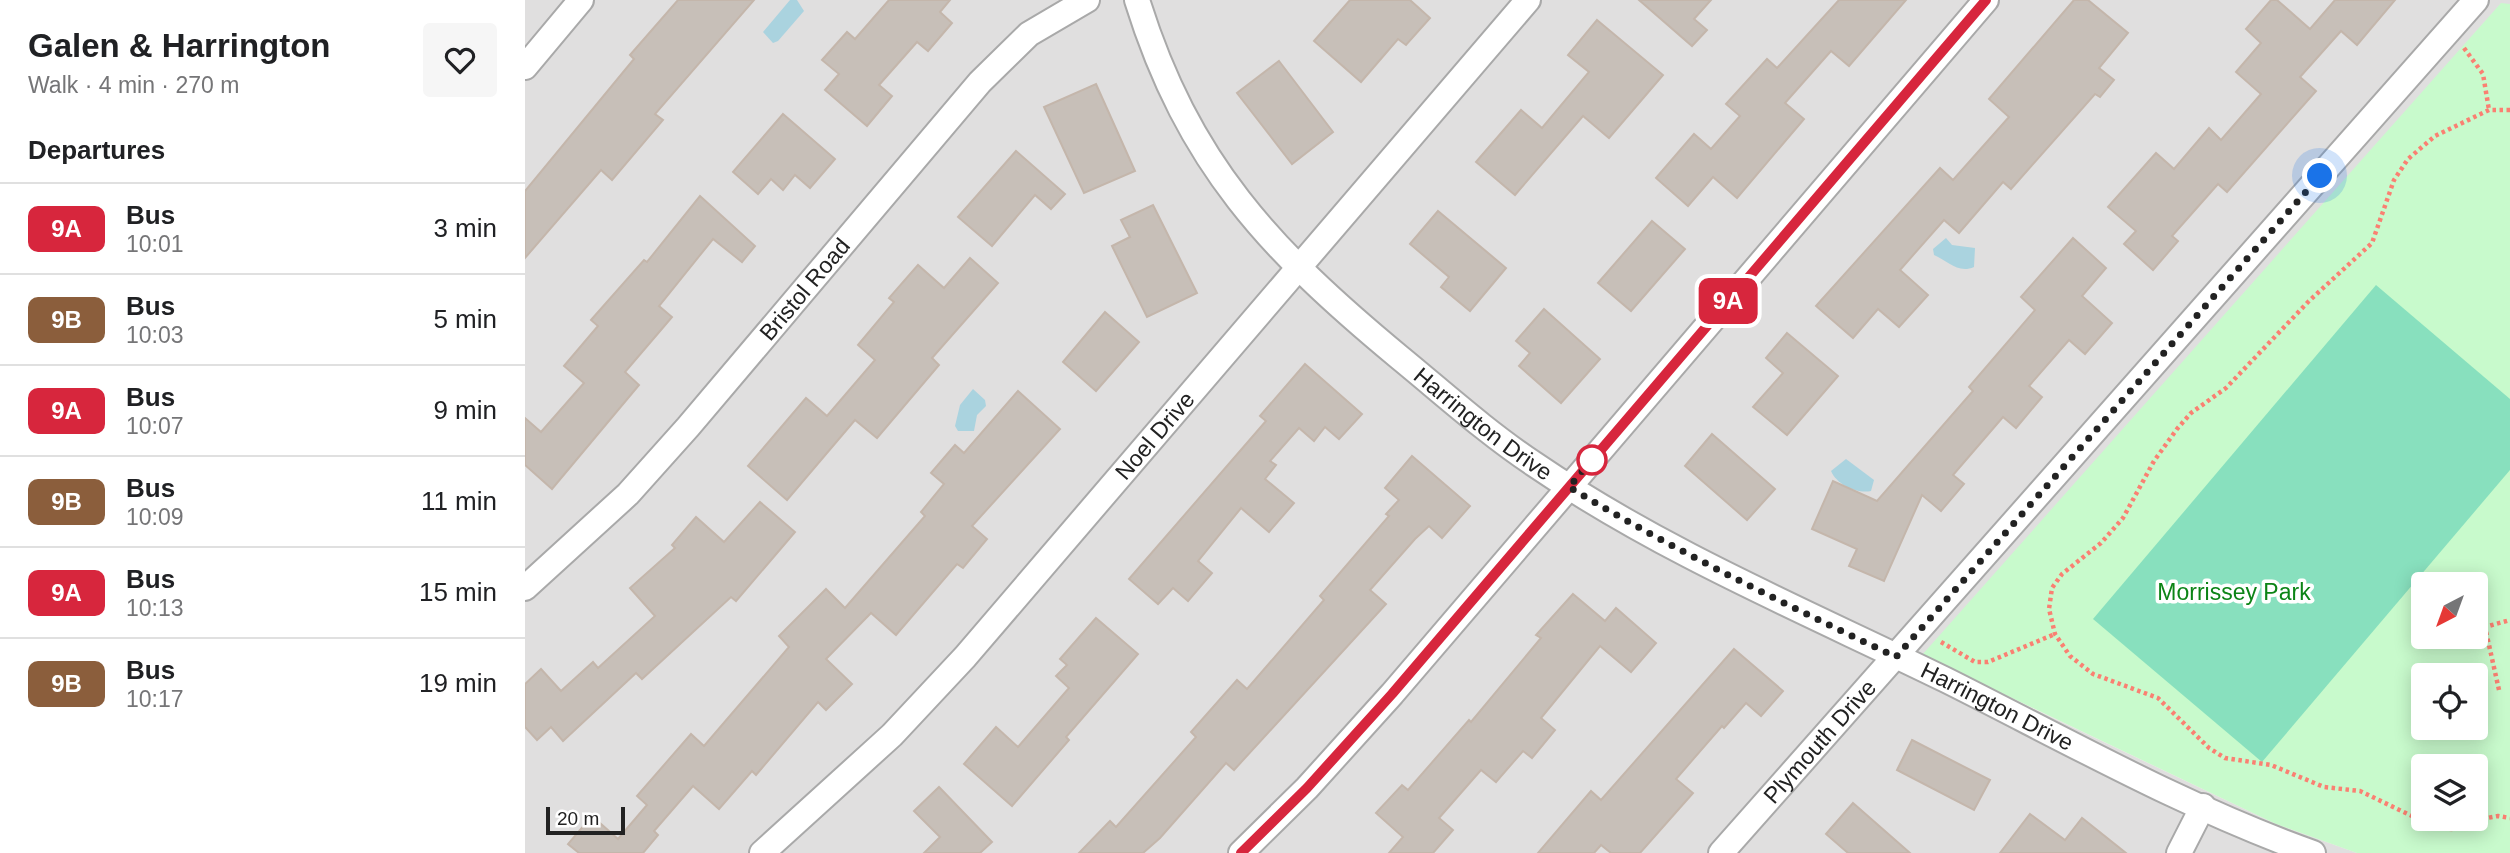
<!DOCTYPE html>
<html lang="en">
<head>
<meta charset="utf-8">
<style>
  body { margin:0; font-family:Arial,sans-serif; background:#f6f6f6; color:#202124; height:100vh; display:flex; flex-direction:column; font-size:26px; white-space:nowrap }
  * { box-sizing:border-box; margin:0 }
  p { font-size:23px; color:#757577 }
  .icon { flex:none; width:38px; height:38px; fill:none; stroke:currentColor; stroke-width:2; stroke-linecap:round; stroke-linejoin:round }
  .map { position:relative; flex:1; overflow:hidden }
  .panel { display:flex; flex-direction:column; background:#fff; width:525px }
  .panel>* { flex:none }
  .badge { padding:0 14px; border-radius:10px; font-size:24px; line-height:46px }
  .needle { width:46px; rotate:221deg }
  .fabs { position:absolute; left:1886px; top:572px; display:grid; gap:14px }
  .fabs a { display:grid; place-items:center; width:77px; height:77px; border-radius:7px; background:#fff; box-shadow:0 4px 18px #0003; font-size:35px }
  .scale { position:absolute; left:21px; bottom:18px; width:79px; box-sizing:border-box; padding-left:7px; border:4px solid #222; border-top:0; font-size:19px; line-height:24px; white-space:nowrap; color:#222; -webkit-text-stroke:5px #fff; paint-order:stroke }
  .you { position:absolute; width:35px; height:35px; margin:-18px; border:5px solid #fff; border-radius:50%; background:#1a73e8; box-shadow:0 0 0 10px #1a73e833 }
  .map>.badge { position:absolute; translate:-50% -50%; box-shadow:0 0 0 4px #fff }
  h2 { padding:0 28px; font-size:26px; line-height:63px }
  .round { display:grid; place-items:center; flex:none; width:74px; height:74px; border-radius:7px; background:#f6f6f6 }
  .overview { display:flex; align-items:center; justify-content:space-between; height:119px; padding:0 28px }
  h1 { font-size:33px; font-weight:800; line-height:52px }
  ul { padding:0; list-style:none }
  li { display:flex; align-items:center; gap:21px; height:91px; padding:0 28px; border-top:2px solid #e0e0e0 }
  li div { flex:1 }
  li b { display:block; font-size:26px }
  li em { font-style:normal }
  li .badge { min-width:77px; font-weight:700; text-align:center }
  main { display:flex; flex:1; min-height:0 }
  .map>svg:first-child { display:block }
</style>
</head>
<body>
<main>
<section class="panel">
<div class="overview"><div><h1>Galen &amp; Harrington</h1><p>Walk · 4 min · 270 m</p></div><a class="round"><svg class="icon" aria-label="heart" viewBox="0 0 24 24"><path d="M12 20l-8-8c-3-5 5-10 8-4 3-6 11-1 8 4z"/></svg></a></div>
<h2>Departures</h2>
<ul>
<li><span class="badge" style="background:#d7263d;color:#fff">9A</span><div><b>Bus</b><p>10:01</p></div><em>3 min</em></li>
<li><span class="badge" style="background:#8b5e3c;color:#fff">9B</span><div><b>Bus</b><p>10:03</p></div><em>5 min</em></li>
<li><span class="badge" style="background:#d7263d;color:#fff">9A</span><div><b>Bus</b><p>10:07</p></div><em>9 min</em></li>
<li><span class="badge" style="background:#8b5e3c;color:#fff">9B</span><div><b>Bus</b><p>10:09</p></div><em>11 min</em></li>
<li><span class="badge" style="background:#d7263d;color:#fff">9A</span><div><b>Bus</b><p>10:13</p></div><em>15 min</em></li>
<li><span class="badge" style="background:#8b5e3c;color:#fff">9B</span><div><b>Bus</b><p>10:17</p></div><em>19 min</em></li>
</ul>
</section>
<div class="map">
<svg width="1985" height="853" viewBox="0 0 1985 853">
  <rect width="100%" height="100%" fill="#f2efe9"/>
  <polygon fill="#e0dfdf" points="0,0 1985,0 1985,4 1976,4 1398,656 1751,824 1832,853 0,853"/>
  <path fill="#c8facc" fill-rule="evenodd" d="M1976,3L1985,4V853H1832L1751,824L1397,655ZM1899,584H1951V637H1899ZM1899,676H1951V728H1899ZM1899,766H1951V819H1899Z"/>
  <polygon fill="#88e0be" points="1851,285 1985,399 1985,470 1737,762 1568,619"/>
  <g fill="#aad3df">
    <polygon points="265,0 272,0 279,11 253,41 248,43 238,32"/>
    <path d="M1421,238L1427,245L1450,248L1449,267C1433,274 1423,261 1409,255L1408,249Z"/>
    <polygon points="448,389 460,400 461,406 452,415 449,431 433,431 430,426 435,405"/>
    <path d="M1321,459L1349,480L1346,491C1332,494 1312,485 1306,471Z"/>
  </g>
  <g fill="#c7bfb8" stroke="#c4b6ab" stroke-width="2">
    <polygon points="153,0 229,0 130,114 138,120 87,180 76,170 0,258 0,191 109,59 105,55"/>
    <polygon points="364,0 425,0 415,12 427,23 403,51 392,42 354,85 367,96 342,126 300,90 314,74 297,60 322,32 330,39"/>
    <polygon points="825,0 885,0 905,18 881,45 873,39 836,82 789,41"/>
    <polygon points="1114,0 1186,0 1169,19 1182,30 1167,46"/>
    <polygon points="1314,0 1381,0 1324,66 1306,51 1260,103 1279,119 1212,198 1188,177 1163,206 1131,178 1169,134 1186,149 1215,116 1201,104 1242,59 1252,68"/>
    <polygon points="1549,0 1563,0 1603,33 1574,68 1589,80 1575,97 1570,94 1486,189 1478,182 1434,233 1419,220 1375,270 1403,295 1374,327 1353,309 1328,338 1291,306 1415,168 1428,180 1484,117 1464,99"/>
    <polygon points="1746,0 1752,0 1785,29 1810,0 1870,0 1832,45 1816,31 1775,77 1791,91 1702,192 1693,184 1647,236 1653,241 1628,270 1599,244 1611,231 1583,207 1631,153 1649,169 1684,128 1696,140 1736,94 1711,72 1736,43 1721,29"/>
    <polygon points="1072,20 1138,75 1084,138 1058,116 990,195 951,162 996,110 1017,128 1064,72 1043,55"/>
    <polygon points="754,61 808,132 767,164 712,93"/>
    <polygon points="571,84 610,171 559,193 519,107"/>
    <polygon points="258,114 310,159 285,188 270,175 258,190 246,179 233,194 208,172"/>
    <polygon points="491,151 540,194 526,209 510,195 467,246 433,217"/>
    <polygon points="175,196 230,246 217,262 188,239 134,306 147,317 100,372 114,385 27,489 0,465 0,418 16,432 59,383 39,366 73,326 66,320 119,260 122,262"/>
    <polygon points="628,205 672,293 622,317 587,246 605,237 596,220"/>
    <polygon points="913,211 981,268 945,311 916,287 924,277 885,244"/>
    <polygon points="1127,221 1160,249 1106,311 1073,283"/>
    <polygon points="1548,238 1581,268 1557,296 1587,323 1560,354 1544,340 1504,386 1517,397 1491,428 1478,417 1428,475 1439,484 1416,511 1397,495 1359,581 1324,566 1332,549 1287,529 1308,481 1352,501 1448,391 1444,387 1510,310 1496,297"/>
    <polygon points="445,258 473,283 407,358 414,365 352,438 330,420 262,500 223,466 281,398 302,416 350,360 333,345 369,302 364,298 393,265 419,288"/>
    <polygon points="1019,309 1075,359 1036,403 994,366 1005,353 991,341"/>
    <polygon points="580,312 614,342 571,391 538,362"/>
    <polygon points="1262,333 1313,376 1262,435 1228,407 1258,373 1241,358"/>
    <polygon points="780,364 837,414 814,439 800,427 789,441 774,428 745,461 751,465 740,479 769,503 744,532 716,508 673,561 687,573 663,601 648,588 633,604 604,579 741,421 735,416"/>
    <polygon points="493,391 535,429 447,526 462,539 438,568 432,564 371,635 346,613 301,659 327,684 301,710 293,702 231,775 227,771 194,809 168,786 129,831 133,835 118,853 54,853 43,844 67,816 93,839 122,805 112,796 166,734 179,746 264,647 254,636 301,589 320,608 400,516 396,512 419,484 406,473 430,445 439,453"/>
    <polygon points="1187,434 1250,489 1222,520 1160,466"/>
    <polygon points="887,456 945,506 917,538 904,526 890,539 845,590 861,604 709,770 701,763 635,838 618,853 554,853 585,821 591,827 671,737 666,732 712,680 722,689 799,600 795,596 864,516 861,514 874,500 860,488"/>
    <polygon points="235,502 270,532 211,601 206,597 117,679 111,673 38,741 26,727 12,740 0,727 0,684 16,669 36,691 68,662 73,668 130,616 105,588 150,548 147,545 171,517 199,542"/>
    <polygon points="1048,594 1080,621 1091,608 1131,643 1106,672 1075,646 1016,718 1030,730 1007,758 998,751 971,782 956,770 914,818 928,830 908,853 864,853 878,837 851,813 877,785 883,790 944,720 946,722 1016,638 1011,635"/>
    <polygon points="571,618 613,654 541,737 544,740 487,806 439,764 471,727 493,747 544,688 531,676 542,665 535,659"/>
    <polygon points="1209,649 1258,691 1236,716 1221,703 1199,728 1197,726 1151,779 1168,793 1115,853 1086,853 1076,845 1069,853 1013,853 1066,791 1076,800"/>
    <polygon points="1387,740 1465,780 1449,810 1372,770"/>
    <polygon points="414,787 467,842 455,853 399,853 415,837 389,811"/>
    <polygon points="1328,803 1385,853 1323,853 1301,834"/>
    <polygon points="1505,814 1540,840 1557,818 1601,853 1475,853"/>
  </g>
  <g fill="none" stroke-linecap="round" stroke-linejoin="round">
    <g stroke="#a9a9a9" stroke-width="28">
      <g id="minor">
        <path id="s1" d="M612,0C663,164 745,250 874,357C918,393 961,432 1009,464C1138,552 1282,612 1421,680C1539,739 1663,809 1788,853"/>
        <polyline points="0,67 56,0"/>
        <path id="s2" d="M0,588L103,494L163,427L455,82L504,34L562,0"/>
        <path id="s3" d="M237,853L367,735L440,657L1003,0"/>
        <polyline points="716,853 782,788 867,694 1461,0"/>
        <path id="s4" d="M1196,853L1951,0"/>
        <polyline points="1654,853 1678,806"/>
      </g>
    </g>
    <g stroke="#fa8072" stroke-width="4.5" stroke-dasharray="3.5 3.5" stroke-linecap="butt">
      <polyline points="1939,48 1958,74 1964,110"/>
      <polyline points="1985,110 1964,110 1910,136 1883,159 1869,180 1847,243 1784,301 1701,388 1666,413 1652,429 1629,461 1598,518 1576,543 1537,574 1527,588 1524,609 1530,634 1545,656 1568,674 1633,698 1684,748 1700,758 1746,765 1799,787 1835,791 1912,828 1928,829 1951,820 1973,816 1985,818"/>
      <polyline points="1951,621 1960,627"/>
      <polyline points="1416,642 1450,662 1463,662 1530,634"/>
      <polyline points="1974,690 1960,627 1985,620"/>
    </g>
    <use href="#minor" stroke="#fff" stroke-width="24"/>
  </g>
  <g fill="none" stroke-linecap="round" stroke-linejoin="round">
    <g stroke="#fff" stroke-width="16">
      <polyline id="line" points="716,853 782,788 867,694 1461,0"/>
    </g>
    <use href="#line" stroke="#d7263d" stroke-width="10"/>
    <path stroke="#222" stroke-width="7" stroke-dasharray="0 12.6" d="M1067,460L1070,456L1044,487C1150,551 1260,604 1371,657L1795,176"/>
  </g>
  <circle fill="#fff" stroke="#d7263d" stroke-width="3.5" cx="1067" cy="460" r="14"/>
  <g text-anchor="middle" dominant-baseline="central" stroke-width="7" stroke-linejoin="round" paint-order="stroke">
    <g font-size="23" fill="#222" stroke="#fff">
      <text stroke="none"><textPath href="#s2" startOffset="410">Bristol Road</textPath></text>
      <text stroke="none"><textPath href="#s1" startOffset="558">Harrington Drive</textPath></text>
      <text stroke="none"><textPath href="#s3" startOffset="574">Noel Drive</textPath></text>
      <text stroke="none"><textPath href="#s1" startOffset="1146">Harrington Drive</textPath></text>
      <text stroke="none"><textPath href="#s4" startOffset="149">Plymouth Drive</textPath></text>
    </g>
    <g font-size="23" fill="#0c8416" stroke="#fff">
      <text x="1709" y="592">Morrissey Park</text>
    </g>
  </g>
</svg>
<div class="fabs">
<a><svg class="needle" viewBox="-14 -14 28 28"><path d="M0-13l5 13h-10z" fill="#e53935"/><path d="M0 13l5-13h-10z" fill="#757577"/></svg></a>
<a><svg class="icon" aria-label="locate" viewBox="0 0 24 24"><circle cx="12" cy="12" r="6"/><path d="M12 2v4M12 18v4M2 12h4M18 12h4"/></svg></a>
<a><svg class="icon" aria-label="layers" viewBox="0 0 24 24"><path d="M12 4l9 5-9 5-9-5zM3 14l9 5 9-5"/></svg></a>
</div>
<div class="scale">20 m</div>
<div class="you" style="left:1795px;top:176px"></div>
<b class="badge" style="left:1203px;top:301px;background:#d7263d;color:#fff">9A</b>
</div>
</main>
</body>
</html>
